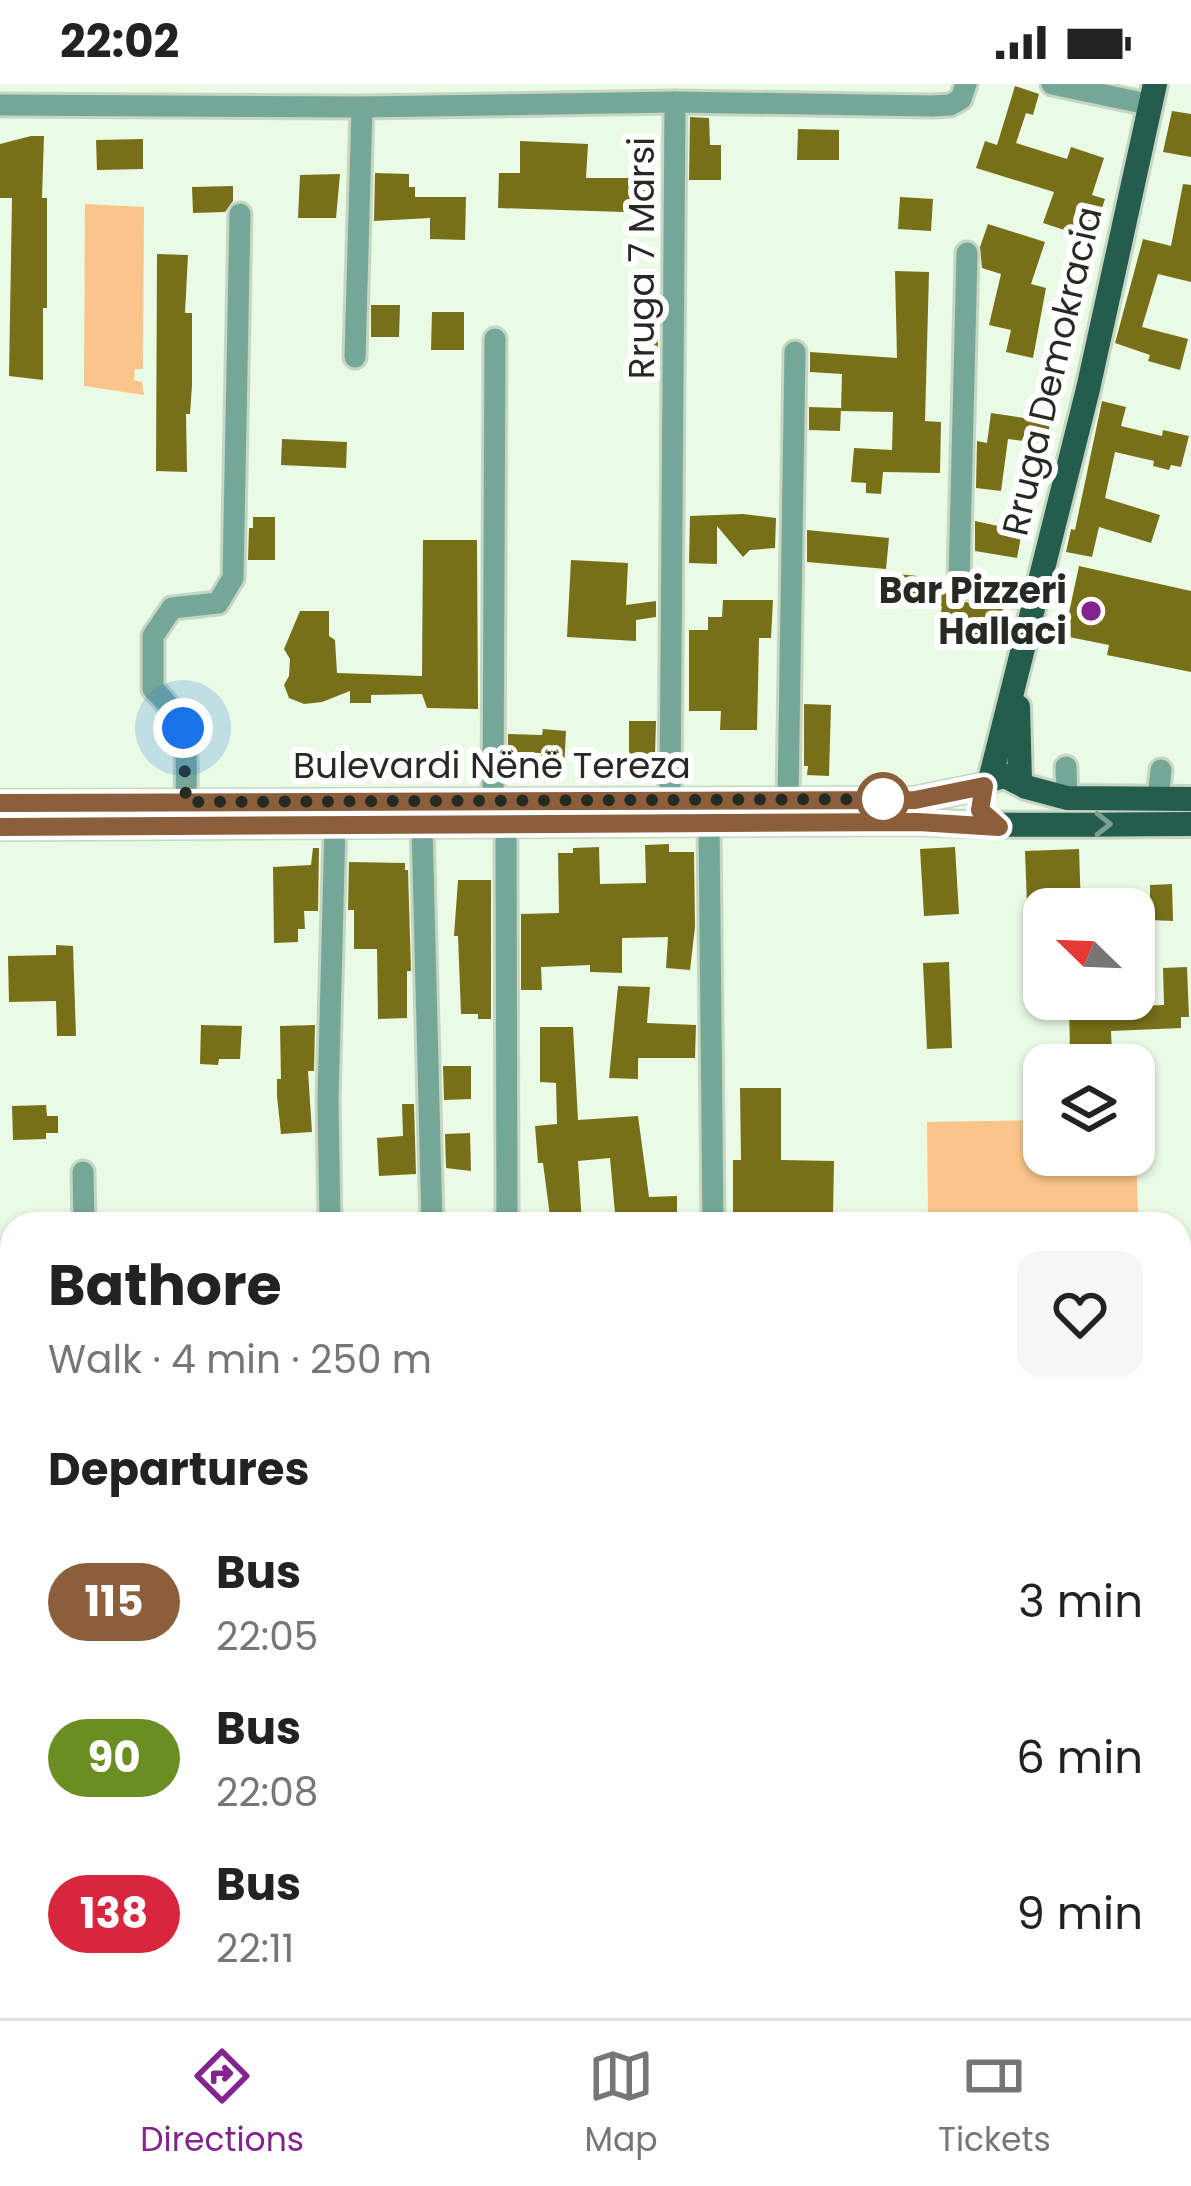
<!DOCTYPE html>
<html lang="en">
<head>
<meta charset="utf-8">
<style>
  body { margin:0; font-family:Poppins,sans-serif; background:#f6f6f6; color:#222; height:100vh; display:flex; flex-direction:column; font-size:45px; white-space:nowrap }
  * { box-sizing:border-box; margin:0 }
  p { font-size:39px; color:#767676 }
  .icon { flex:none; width:66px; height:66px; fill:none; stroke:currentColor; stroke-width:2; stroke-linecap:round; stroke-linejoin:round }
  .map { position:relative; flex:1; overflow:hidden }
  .sheet { position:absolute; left:0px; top:1128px; width:1191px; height:807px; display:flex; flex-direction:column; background:#fff; border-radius:36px 36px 0 0; box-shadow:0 3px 9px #0004 }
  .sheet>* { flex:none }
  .badge { padding:0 24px; border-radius:39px; font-size:42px; line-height:78px }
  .needle { width:78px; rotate:293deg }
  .buttons { position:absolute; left:1023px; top:804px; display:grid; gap:24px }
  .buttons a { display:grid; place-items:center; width:132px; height:132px; border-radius:24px; background:#fff; box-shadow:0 3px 9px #0004; font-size:60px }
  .you { position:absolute; width:60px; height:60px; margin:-30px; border:9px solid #fff; border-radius:50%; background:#1a73e8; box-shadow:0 0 0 18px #1a73e833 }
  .map>.badge { position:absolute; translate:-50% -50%; box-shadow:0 0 0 6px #fff }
  h2 { padding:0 48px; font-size:45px; line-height:108px }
  .round { display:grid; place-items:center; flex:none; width:126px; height:126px; border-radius:24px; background:#f6f6f6 }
  .overview { display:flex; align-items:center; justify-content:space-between; height:204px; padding:0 48px }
  h1 { font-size:57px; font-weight:700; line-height:90px }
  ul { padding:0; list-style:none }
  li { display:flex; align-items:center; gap:36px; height:156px; padding:0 48px }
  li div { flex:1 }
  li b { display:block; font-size:45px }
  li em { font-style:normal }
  li .badge { min-width:132px; font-weight:700; text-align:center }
  .status { display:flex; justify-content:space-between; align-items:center; height:84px; padding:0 60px; background:#fff; direction:ltr }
  .status svg { height:33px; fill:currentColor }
  .dock { display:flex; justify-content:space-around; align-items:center; height:168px; border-top:3px solid #e0e0e0; background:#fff; font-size:33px; color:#767676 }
  .dock a { display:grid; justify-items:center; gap:6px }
  .dock .selected { color:#83238d }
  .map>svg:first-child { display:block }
</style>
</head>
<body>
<div class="status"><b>22:02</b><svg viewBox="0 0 49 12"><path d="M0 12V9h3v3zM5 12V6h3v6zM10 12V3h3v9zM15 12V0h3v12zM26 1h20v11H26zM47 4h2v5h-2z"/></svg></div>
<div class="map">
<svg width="1191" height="1934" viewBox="0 0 1191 1934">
  <rect width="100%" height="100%" fill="#eafbe5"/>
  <g fill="#fac58a">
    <polygon points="85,120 144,123 143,285 135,285 134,296 142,298 144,311 84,302"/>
    <polygon points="1134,1007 1138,1128 928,1131 927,1038 1044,1036 1044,1071 1134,1071"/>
    <polygon points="1179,1578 1191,1578 1191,1934 1182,1934"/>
    <polygon points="12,1668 12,1867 3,1867 0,1669"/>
    <rect x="919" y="1923" width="176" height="11"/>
  </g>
  <g fill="#786f19">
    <polygon points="1015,2 1039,10 1033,31 1026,29 1016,59 1067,75 1071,63 1104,74 1092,111 1105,115 1092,155 1043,139 1054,108 976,84 985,57 997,61"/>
    <polygon points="1172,27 1191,30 1191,73 1163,68"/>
    <polygon points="690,33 709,34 710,61 721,61 721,96 689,96"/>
    <polygon points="798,45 839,46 839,76 797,76"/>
    <polygon points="31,52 44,52 42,114 47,114 47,224 43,224 43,296 9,292 12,114 0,114 0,60"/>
    <polygon points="143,55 143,85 97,86 96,56"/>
    <polygon points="520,57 588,60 586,94 653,94 654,129 498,124 499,89 520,89"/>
    <polygon points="375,89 409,90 409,103 415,103 415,113 466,113 465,156 430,155 430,134 374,137"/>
    <polygon points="340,90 336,134 298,134 300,91"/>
    <polygon points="1183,100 1191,101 1191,198 1158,190 1142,243 1188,255 1180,286 1148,277 1150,271 1115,259 1143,155 1171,162"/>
    <polygon points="233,102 233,117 225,128 193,129 192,103"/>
    <polygon points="900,113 933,115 931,147 898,145"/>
    <polygon points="988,140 1045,158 1031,200 1046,204 1033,274 1006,268 1011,246 989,241 1001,190 982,184 980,163"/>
    <polygon points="157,170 188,171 185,229 192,229 192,301 190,330 186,330 187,388 156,387"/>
    <polygon points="895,187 929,188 925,337 941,338 940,389 883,388 881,410 866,409 866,399 851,398 854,364 892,366 893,328 841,327 842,290 810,288 810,268 897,274"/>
    <polygon points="371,221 400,221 399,253 371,253"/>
    <polygon points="432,228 464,228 464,266 431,266"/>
    <polygon points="632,244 658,246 658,282 631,280"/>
    <polygon points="1102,317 1126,323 1121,342 1162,352 1163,346 1189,352 1181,383 1171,381 1169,386 1153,382 1154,377 1115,368 1105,414 1160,431 1151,459 1099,443 1092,473 1066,468 1071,445 1075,446"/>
    <polygon points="809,323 841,324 840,347 809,346"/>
    <polygon points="991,329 1050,338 1047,360 1008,355 1001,407 976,404 977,357 987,359"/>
    <polygon points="282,355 347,358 346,384 281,381"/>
    <polygon points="743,430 776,434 775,464 750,466 743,473 717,442 717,480 689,479 690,432"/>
    <polygon points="253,433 275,433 275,476 248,476 249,444 253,444"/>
    <polygon points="975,437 1022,447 1017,474 975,467"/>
    <polygon points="807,446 889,454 886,485 807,478"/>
    <polygon points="423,456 477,456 478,625 427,624 422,610 371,611 371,619 350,619 350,607 322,618 304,620 289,614 284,601 289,592 290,575 284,565 300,527 329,527 329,552 335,556 337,589 422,592"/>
    <polygon points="571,476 628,479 626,521 656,517 656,533 636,536 636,557 567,553"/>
    <polygon points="1079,482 1191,507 1191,588 1107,571 1109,561 1064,552"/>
    <polygon points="898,490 937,494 941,497 940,506 960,517 1003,525 997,562 978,558 979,554 938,547 942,522 894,517"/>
    <polygon points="723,516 773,516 771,554 759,554 757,646 720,646 721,627 689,627 689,546 708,546 708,533 722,533"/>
    <polygon points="804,620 831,621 829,692 807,691 808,682 804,682"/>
    <polygon points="629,637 656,637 655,671 629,671"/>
    <polygon points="543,645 566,647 564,686 540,685 541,669 508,668 508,650 542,651"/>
    <polygon points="669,760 669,768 694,768 695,843 690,886 666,884 668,853 622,854 622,889 590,888 590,881 541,883 542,906 521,906 521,830 559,829 558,769 573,769 573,764 599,763 600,800 646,799 645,761"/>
    <polygon points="955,763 959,830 924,832 920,765"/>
    <polygon points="313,764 319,764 318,827 304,827 305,845 298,845 298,858 274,859 273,783 311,781"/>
    <polygon points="1079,765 1081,825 1044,825 1044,903 1030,903 1025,767"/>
    <polygon points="349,778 405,779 405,786 408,786 411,887 407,887 407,934 378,935 377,865 354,865 354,826 348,826"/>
    <polygon points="458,796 491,796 491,935 478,935 478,930 461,930 458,852 454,852"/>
    <polygon points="1172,800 1173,837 1150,836 1150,801"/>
    <polygon points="56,861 73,862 76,952 57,952 56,917 9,918 8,872 56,871"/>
    <polygon points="949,878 952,964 927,965 923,879"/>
    <polygon points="1187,883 1189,933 1181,933 1181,944 1111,947 1112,970 1070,971 1069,915 1110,915 1111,923 1164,921 1163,884"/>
    <polygon points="618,902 650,903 647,939 696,941 695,974 638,974 638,995 609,994"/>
    <polygon points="201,941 242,942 240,975 219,975 218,981 200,980"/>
    <polygon points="315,941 314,987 308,987 312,1048 281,1050 277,1012 277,995 281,995 280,942"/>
    <polygon points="540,943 573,943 578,1036 638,1032 649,1113 677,1112 677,1140 616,1140 610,1074 578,1077 582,1140 551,1140 543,1079 538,1079 535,1042 557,1040 556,999 540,998"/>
    <polygon points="443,982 471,982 471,1015 444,1016"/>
    <polygon points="740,1004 781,1004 781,1076 834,1077 833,1132 795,1132 795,1140 733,1140 733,1076 741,1076"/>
    <polygon points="402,1020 414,1020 416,1090 379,1092 377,1054 403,1052"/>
    <polygon points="46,1021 47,1032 58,1032 58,1049 46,1049 46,1055 13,1056 12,1022"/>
    <polygon points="470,1049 471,1087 446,1084 445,1050"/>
  </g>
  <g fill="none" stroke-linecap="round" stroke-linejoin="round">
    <g stroke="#c7d6c2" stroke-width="27">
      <g id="minor">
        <polyline points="1052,0 1152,21"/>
        <polyline points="0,21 362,23 675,18 932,22 950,21 961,15 966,0"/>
        <polyline points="967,169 959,497 964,503 1035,516"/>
        <polyline points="355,273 362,23"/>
        <polyline points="1066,683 1067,714"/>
        <polyline points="788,715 795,268"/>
        <polyline points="1158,715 1161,686"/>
        <polyline points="670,716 675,18"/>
        <polyline points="493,717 495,255"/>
        <path d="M186,718C186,669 192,641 153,605V552L172,524L218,519L233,494L240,130"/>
        <polyline points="506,741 507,1140"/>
        <polyline points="709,741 713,1140"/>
        <polyline points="422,742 432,1140"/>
        <polyline points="83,1088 84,1140"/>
        <polyline points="330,1140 328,1016 335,742"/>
        <polyline points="1179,1387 1191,1386"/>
        <polyline points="0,1401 12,1401"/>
        <polyline points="217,1923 217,1934"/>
        <polyline points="1105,1923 1105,1934"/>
        <polyline points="713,1934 713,1923"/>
      </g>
    </g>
    <g stroke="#c7d6c2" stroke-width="30">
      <g id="major">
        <polyline points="1018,623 1020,697"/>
        <polyline points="990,696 1088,305 1155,0"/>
        <polyline points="982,705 990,696 1005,692 1026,703 1067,714 1191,715"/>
        <polyline points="0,719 915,716 984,702"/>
        <path d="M0,743L918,738C1009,743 1099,740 1191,740"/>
      </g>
    </g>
    <use href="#minor" stroke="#75a798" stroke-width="21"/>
    <use href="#major" stroke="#245d4e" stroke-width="24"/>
  </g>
  <defs><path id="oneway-chevron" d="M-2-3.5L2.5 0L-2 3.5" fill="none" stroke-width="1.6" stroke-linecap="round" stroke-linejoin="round" transform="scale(3)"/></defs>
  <use stroke="#7c9e95" href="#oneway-chevron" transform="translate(1103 740)"/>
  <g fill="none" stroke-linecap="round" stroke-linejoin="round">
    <g stroke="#fff" stroke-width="27">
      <polyline id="line" points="0,719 915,716 984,702 980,726 999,743 918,738 0,743"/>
    </g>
    <use href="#line" stroke="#8b5e3c" stroke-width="18"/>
    <polyline stroke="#252b23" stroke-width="12" stroke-dasharray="0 21.6" points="183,644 186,718 883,715"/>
  </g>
  <circle fill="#83238d" stroke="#fff" stroke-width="4.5" cx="1091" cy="527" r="12"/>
  <circle fill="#fff" stroke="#8b5e3c" stroke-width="6" cx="883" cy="715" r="24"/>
  <g text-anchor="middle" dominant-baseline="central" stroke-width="12" stroke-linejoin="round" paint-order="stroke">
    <g font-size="36" fill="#252b23" stroke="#fff">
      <text transform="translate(641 174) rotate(-90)">Rruga 7 Marsi</text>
      <text transform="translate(1052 287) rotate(-77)">Rruga Demokracia</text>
      <text x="492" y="681">Bulevardi Nënë Tereza</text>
    </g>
    <g font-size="36" font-weight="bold" fill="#252b23" stroke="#fff" text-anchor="end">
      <text x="1067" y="506">Bar Pizzeri<tspan x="1067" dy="41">Hallaci</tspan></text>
    </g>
  </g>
</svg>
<div class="buttons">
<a><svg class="needle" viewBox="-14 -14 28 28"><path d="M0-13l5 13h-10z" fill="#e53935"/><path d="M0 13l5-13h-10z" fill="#767676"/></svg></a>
<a><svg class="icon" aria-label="layers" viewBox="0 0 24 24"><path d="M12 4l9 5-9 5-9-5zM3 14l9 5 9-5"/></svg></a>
</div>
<div class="you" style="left:183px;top:644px"></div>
<section class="sheet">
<div class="overview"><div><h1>Bathore</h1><p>Walk · 4 min · 250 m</p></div><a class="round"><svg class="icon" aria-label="heart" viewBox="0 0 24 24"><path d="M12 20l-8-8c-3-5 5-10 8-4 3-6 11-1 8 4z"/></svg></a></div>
<h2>Departures</h2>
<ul>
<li><span class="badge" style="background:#8b5e3c;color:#fff">115</span><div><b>Bus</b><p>22:05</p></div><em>3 min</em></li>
<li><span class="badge" style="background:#6b8e23;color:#fff">90</span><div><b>Bus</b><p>22:08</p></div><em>6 min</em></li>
<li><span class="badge" style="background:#d7263d;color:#fff">138</span><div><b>Bus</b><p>22:11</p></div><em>9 min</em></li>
</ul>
</section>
</div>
<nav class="dock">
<a class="selected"><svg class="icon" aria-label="directions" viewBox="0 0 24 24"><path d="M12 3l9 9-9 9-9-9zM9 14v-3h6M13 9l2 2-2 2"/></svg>Directions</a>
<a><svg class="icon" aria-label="map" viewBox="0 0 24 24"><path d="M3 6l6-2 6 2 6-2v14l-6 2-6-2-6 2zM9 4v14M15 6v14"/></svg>Map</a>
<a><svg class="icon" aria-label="tickets" viewBox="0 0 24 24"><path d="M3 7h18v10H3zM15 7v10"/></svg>Tickets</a>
</nav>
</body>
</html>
